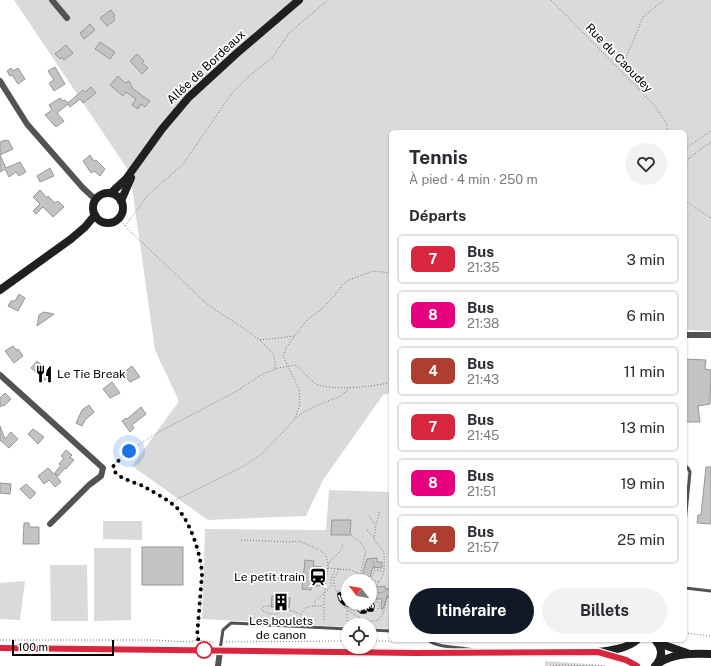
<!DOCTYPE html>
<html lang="fr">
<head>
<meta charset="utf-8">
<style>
  body { margin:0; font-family:"Public Sans",sans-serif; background:#f2f2f3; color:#2b2b33; height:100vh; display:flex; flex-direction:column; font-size:15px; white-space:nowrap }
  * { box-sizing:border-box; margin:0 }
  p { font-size:13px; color:#7c7c81 }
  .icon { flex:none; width:22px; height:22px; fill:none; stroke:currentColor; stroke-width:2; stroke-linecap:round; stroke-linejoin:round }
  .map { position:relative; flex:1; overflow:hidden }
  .panel { position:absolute; left:389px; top:130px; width:298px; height:512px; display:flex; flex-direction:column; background:#fff; border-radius:6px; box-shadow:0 1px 3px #0004 }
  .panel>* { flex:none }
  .badge { padding:0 8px; border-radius:6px; font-size:14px; line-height:26px }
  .needle { width:26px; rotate:301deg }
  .controls { position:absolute; left:341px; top:574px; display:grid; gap:8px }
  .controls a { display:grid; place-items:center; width:36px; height:36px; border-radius:50%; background:#fff; box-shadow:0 1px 3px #0004; font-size:20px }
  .scale { position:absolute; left:12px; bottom:10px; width:102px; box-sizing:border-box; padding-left:4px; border:2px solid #000; border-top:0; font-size:11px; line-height:14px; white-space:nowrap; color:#000; -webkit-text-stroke:3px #fff; paint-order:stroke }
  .you { position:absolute; width:20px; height:20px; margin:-10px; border:3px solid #fff; border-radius:50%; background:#1a73e8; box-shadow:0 0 0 6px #1a73e833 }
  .map>.badge { position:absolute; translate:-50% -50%; box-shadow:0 0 0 2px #fff }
  h2 { padding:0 20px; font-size:15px; line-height:36px }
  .round { display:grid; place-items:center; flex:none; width:42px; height:42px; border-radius:21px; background:#f2f2f3 }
  .overview { display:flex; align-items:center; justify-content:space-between; height:68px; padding:0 20px }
  h1 { font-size:19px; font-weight:700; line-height:30px }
  .primary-button { display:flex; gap:8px; margin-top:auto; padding:8px 20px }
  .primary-button a { flex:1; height:46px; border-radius:24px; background:#111827; color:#fff; font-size:16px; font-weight:700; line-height:46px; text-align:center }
  .primary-button a+a { background:#f2f2f3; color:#2b2b33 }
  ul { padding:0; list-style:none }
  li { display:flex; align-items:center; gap:12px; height:50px; margin:0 8px 6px; padding:0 12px; border:2px solid #e1e1e2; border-radius:6px }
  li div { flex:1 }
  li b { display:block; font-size:15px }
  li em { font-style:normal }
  li .badge { min-width:44px; font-weight:700; text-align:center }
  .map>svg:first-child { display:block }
</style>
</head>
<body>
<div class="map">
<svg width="711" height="666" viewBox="0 0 711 666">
  <rect width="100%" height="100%" fill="#fff"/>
  <g fill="#dadada" fill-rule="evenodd">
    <polygon points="14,0 711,0 711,331 685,330 685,132 391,132 391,393 383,395 323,480 306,516 208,520 132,466 179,401 155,350 130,173"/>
    <path d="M329,490L391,492V629L370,628V625H348V627L202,619L205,529L326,530ZM348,581H370V603H348Z"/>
    <polygon points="103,521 142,521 142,540 103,539"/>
    <polygon points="94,548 131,548 131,620 94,621"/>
    <polygon points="50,565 87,565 88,621 51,621"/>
    <polygon points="25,581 20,620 0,619 0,583"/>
    <polygon points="545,661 605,665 606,666 545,666"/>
  </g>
  <g fill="#c3c3c3" stroke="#979797">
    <polygon points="111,10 115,16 113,17 115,20 107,26 100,18"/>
    <polygon points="90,24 95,30 84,39 80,33"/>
    <polygon points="100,42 115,52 110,59 95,49"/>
    <polygon points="66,45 73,53 64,60 62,57 60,59 55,54"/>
    <polygon points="137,54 144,61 142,63 148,68 142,74 130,61"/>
    <polygon points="55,67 65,84 54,91 49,83 54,80 48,71"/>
    <polygon points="11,68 13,71 18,68 25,79 18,84 12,75 10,76 7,71"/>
    <polygon points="118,76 125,83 129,81 133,89 150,101 145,107 141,104 138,109 132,105 136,99 126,92 123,96 110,85"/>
    <polygon points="91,87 96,93 83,103 80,99 70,107 68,104 57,113 64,121 56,127 45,115 52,110 49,105 60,98 63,101 65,100 68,103 83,90 85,92"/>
    <polygon points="5,140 5,141 8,140 13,149 0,155 0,142"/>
    <polygon points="0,155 6,168 20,162 26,172 19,176 16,172 9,177 5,169 0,172"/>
    <polygon points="90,155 94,161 96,160 105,169 100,176 94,171 91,173 83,161"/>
    <polygon points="50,168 54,176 40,182 37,176"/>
    <polygon points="40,190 47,198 48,196 55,203 58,201 64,207 53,217 43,207 36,214 33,211 40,204 33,197"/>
    <polygon points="19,294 25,298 18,311 8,306 11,301 15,301"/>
    <polygon points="44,312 54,314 37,326 39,315"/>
    <polygon points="13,346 16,350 18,349 23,356 14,363 5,351"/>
    <polygon points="685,359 706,360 705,369 711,370 710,404 698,406 700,422 685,422"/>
    <polygon points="37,361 52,374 47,380 45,379 41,384 37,373 31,368"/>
    <polygon points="132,366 140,377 130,382 123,373"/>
    <polygon points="112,382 120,393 110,398 103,389"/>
    <polygon points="5,393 11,399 4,406 3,405 0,407 0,398"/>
    <polygon points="89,405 94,412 85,420 82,426 76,423 82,410"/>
    <polygon points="141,407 146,414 132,425 134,428 130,432 122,421 126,418 127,419"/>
    <polygon points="0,426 5,439 11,432 18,439 9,448 0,440"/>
    <polygon points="33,429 44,437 38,444 28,434"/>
    <polygon points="66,450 72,455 70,457 74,460 66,469 65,468 58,476 55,474 61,482 55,487 49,480 44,484 38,476 48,468 54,474 61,465 59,464 64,458 61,456"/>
    <polygon points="706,467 711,467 711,524 697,523 698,515 701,515"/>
    <polygon points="0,483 11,484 10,494 0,493"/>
    <polygon points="26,484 36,493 30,499 20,489"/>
    <polygon points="332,520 351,520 350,535 331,535"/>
    <polygon points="24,523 29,523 29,527 39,527 39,544 23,544"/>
    <rect x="142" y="547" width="41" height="38"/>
    <polygon points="377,558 377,562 382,562 382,568 373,567 370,577 366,577 362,575 367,559"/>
    <polygon points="305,560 314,561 313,566 322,567 320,586 311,586 311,590 302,589"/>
    <polygon points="385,586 385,589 391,588 391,597 387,597 383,609 381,609 382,599 376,599 376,587"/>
    <polygon points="272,596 290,598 289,608 271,607"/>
  </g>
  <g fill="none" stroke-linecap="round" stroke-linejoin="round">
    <g stroke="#757575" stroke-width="1" stroke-dasharray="1 2" stroke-linecap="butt">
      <polyline points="551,0 655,106 666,123 668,132"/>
      <polyline points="641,91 623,65 643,17 664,0"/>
      <polyline points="685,149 711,131"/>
      <polyline points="685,164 689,158 711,142"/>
      <polyline points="685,201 711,218"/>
      <path d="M119,219L130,231L206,303C223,317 266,338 274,357C275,360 275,365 275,369"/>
      <polyline points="125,226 148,195 183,164 232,93 249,76 272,58 290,32 328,0"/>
      <polyline points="294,337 287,346 283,356 299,389 300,404 295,419"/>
      <polyline points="260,340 295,336 307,320 323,308 336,294 343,284 349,280 373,271 391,273"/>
      <polyline points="171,502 242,467 262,454 295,419 304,412 320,404 339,397 350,388"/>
      <polyline points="369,516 375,524"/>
      <polyline points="367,530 374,538"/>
      <polyline points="351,535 361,543 366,551 360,575 379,582"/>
      <polyline points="241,540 289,542 299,541 320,550 326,555 328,564 324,600 324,622"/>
      <polyline points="373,562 375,570"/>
      <polyline points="328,564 342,549 343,543"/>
      <polyline points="328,568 351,570 360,574"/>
      <path d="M339,569C337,574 333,578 334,584C334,587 336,589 337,592C338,595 338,599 339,601C345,610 369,627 379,619C385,614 385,603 387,596"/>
      <polyline points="370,582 375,570 383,571"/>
      <polyline points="370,590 375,592 383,593 385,590 391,591"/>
      <polyline points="338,591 348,591"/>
      <polyline points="387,596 391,595"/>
      <path d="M274,604L273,606H265L261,609C266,613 271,615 277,614L281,609L293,611L300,614"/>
      <polyline points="314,606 315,601 331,587 331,579 335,569"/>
      <polyline points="283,609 284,605"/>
      <path d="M378,609L380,603L377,602C370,586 379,586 383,574C385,568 384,561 384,554L383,551L374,539L376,525L380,510"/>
      <path d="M300,621C301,605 310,606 323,606"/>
      <polyline points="347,624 347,609"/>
      <polyline points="685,633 711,636"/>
      <polyline points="0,640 155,640 188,642 197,640 215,642"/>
      <path d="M197,640C201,597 209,565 187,524C182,516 178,508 170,502C154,490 134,483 116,474L113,467L115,463L129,451L159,432L235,392L261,375L278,368L295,365C303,369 307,379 316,384C331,391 375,387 391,382"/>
      <polyline points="444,640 456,640"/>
      <polyline points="370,641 421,641"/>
      <polyline points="226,642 348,641"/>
      <polyline points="550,666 560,665 602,666"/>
    </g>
    <g stroke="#535353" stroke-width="3">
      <polyline points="685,465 688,468 690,472 685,523"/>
      <polyline points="685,588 711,591"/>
      <polyline points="370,630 391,631"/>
      <path d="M427,640C441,649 457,646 473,650"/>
      <polyline points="220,650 223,630 231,623 348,629"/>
    </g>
    <g stroke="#535353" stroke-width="6">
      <polyline points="52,0 67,18"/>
      <polyline points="0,81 27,124 83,188 96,200"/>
      <polyline points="685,335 711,335"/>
      <polyline points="0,375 103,468 101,476 89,485 50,524"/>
      <polyline points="218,666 220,651"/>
    </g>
    <g stroke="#202020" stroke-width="8">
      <polyline points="111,193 126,179 162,129 189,97 237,53 299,0"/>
      <circle cx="108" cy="208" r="15"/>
      <polyline points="121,201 131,178"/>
      <polyline points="0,290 71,239 85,227 95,215"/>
      <path d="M656,641C662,648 663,656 657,664"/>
      <polyline points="658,643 687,653"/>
      <path d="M0,648L415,653L598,652C612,650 626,649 637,640"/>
      <polyline points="601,653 626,660 637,666"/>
      <path d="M655,666C670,653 692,653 711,654"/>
    </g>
    <g stroke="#000" stroke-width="3.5">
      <g id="rail">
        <path d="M348,599L343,594H339C339,603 348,607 356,606L361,612H365L366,609L360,605V603"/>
        <polyline points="367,603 369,610 372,610 373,606 370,599"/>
      </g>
    </g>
    <use href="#rail" stroke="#fff" stroke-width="2" stroke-dasharray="6" stroke-linecap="butt"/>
  </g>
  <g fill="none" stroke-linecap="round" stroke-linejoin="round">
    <g stroke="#fff" stroke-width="9">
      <polyline id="line" points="0,648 415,653 598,652 626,660 637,666"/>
    </g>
    <use href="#line" stroke="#d7263d" stroke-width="6"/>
    <path stroke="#000" stroke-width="4" stroke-dasharray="0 7.2" d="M129,451L114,465L113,467L115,472C122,480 135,482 145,487C155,493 167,499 176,507C190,520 201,555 202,574L197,637L204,650"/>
  </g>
  <defs>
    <g id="restaurant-bare" transform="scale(1.38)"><path d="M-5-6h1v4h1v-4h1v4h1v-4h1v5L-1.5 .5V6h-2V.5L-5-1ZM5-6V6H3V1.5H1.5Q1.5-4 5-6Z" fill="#000" stroke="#fff" stroke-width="2.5" paint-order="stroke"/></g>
    <g id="station-bare" transform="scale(1.38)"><path d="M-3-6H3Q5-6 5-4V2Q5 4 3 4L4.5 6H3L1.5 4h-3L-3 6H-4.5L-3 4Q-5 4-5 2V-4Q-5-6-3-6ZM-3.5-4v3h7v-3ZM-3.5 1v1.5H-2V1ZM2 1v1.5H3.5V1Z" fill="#000" stroke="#fff" stroke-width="2.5" paint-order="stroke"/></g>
    <g id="building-bare" transform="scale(1.38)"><path d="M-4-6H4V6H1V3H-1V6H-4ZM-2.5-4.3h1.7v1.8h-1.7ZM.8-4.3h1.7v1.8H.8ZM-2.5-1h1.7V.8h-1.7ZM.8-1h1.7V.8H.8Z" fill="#000" stroke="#fff" stroke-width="2.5" paint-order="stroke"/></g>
  </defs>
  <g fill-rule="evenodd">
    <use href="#restaurant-bare" x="44" y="374"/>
    <use href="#station-bare" x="318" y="577"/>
    <use href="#building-bare" x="281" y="602"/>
  </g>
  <circle fill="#fff" stroke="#d7263d" stroke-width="2" cx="204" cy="650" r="8"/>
  <g text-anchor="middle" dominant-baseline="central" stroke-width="3.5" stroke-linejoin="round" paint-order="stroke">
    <g font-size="12" fill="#000" stroke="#fff">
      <text transform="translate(619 58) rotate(46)">Rue du Caoudey</text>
      <text transform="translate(206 67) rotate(-43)">Allée de Bordeaux</text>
    </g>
    <g font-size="12" fill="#000" stroke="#fff" text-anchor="start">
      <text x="57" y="374">Le Tie Break</text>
      <text x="305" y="577" text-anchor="end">Le petit train</text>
      <text x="281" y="621" text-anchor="middle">Les boulets<tspan x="281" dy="14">de canon</tspan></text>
    </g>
  </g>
</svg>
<div class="controls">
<a><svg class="needle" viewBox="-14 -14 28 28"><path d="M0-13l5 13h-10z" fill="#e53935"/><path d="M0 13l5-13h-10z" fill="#7c7c81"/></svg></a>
<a><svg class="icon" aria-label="locate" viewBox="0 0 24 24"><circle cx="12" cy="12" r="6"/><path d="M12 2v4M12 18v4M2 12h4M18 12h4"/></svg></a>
</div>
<div class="scale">100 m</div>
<div class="you" style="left:129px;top:451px"></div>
<section class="panel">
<div class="overview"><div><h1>Tennis</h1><p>À pied · 4 min · 250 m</p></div><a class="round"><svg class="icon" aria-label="heart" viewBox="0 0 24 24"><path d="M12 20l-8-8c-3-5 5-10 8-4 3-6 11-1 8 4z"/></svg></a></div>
<h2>Départs</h2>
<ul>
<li><span class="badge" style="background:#d7263d;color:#fff">7</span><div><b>Bus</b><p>21:35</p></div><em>3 min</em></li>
<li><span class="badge" style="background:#e6007e;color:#fff">8</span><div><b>Bus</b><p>21:38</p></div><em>6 min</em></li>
<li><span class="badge" style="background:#ae3e2f;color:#fff">4</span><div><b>Bus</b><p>21:43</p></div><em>11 min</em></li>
<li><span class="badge" style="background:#d7263d;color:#fff">7</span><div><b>Bus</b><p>21:45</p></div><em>13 min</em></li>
<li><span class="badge" style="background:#e6007e;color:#fff">8</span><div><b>Bus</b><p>21:51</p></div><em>19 min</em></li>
<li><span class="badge" style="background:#ae3e2f;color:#fff">4</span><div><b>Bus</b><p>21:57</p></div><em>25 min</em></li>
</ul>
<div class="primary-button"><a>Itinéraire</a><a>Billets</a></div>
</section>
</div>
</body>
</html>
